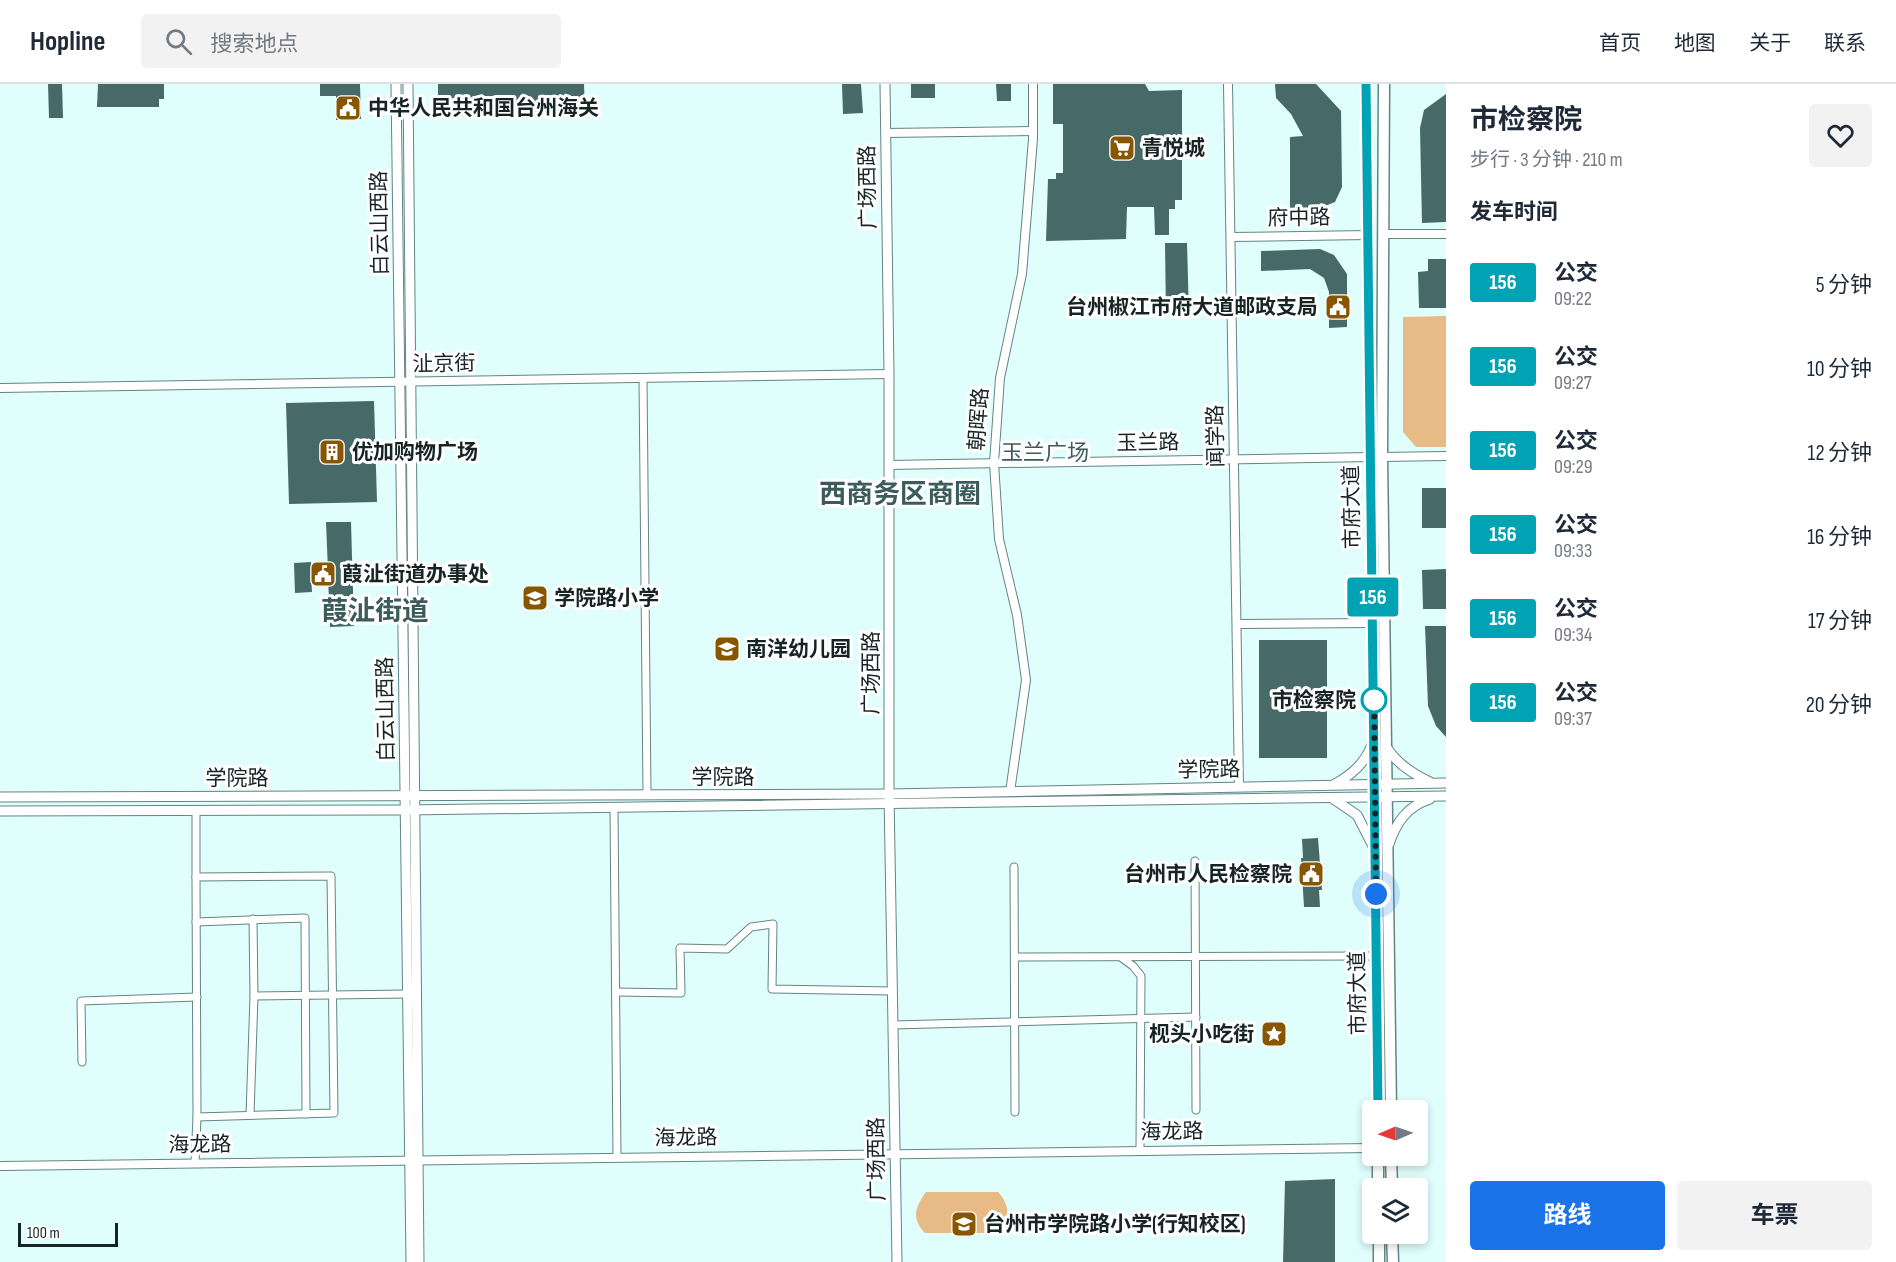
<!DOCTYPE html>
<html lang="zh">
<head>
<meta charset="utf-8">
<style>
  body { margin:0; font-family:"Sofia Sans Condensed","Noto Sans SC",sans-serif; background:#f2f2f3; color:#1f2937; height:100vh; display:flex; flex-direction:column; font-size:22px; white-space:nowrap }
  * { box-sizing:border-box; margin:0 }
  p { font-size:20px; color:#747a83 }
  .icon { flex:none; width:33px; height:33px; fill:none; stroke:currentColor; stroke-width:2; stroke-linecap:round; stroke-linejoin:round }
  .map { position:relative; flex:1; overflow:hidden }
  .sheet { display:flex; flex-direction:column; background:#fff; width:450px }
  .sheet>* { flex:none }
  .badge { padding:0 12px; border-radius:4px; font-size:21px; line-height:39px }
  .needle { width:39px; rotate:268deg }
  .controls { position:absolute; left:1362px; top:1016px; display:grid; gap:12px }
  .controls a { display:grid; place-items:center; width:66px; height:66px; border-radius:6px; background:#fff; box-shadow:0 3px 9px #0003; font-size:30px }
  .scale { position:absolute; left:18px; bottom:15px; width:100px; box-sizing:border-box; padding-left:6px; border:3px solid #162524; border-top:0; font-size:16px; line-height:21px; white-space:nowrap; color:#162524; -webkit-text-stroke:4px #fff; paint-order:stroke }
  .you { position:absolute; width:30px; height:30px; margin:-15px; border:4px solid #fff; border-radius:50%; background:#1a73e8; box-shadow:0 0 0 9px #1a73e833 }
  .map>.badge { position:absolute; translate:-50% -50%; box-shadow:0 0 0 3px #fff }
  h2 { padding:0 24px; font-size:22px; line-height:54px }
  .round { display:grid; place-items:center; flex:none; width:63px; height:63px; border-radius:6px; background:#f2f2f3 }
  .headline { display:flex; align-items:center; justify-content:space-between; height:102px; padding:0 24px }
  h1 { font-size:28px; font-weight:700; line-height:45px }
  .primary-button { display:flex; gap:12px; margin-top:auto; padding:12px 24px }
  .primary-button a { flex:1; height:69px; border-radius:6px; background:#1a73e8; color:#fff; font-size:24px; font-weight:700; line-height:69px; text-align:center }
  .primary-button a+a { background:#f2f2f3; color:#1f2937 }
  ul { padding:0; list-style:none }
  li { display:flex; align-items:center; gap:18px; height:84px; padding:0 24px }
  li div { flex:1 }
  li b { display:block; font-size:22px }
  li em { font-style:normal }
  li .badge { min-width:66px; font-weight:700; text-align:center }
  header { display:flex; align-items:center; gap:36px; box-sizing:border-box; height:84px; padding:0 30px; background:#fff; border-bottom:2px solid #e0e1e3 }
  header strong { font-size:28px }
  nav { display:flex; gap:33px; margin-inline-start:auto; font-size:21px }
  .search { width:420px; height:54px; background:#f2f2f3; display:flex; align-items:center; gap:15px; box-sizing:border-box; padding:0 21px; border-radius:6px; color:#747a83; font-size:22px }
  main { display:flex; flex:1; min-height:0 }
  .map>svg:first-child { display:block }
</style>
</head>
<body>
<header>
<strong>Hopline</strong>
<div class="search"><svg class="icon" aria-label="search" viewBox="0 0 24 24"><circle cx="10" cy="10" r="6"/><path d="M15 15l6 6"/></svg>搜索地点</div>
<nav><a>首页</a><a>地图</a><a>关于</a><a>联系</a></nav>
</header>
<main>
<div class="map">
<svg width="1446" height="1178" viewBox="0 0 1446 1178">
  <rect width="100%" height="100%" fill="#e0fefc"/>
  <g fill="#e8ba85">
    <polygon points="1446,232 1446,363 1416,363 1403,348 1403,233"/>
    <path d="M926,1108H998C1010,1120 1011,1138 999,1149H925C911,1135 915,1123 926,1108Z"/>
  </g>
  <g fill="#476968">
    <polygon points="48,0 62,0 63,34 49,34"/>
    <polygon points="98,0 164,0 164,15 159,15 159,23 97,23"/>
    <polygon points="320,0 360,0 361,35 336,36 336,12 320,12"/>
    <polygon points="438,0 584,0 585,27 569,27 569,31 517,32 517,26 441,28 441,21 438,21"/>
    <polygon points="842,0 861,0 863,29 843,30"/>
    <rect x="911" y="0" width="24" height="14"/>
    <polygon points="996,0 1011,0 1011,17 997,17"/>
    <polygon points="1053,0 1145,0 1149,7 1182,6 1182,116 1175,116 1175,125 1169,125 1169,151 1155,151 1154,123 1127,123 1126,155 1046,157 1048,95 1056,95 1056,89 1063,89 1063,40 1053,40"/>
    <polygon points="1275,0 1316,0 1341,27 1342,103 1335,118 1320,124 1290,128 1290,53 1303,52 1291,30 1276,14"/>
    <polygon points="1446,10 1446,138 1422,139 1420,44 1424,26"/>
    <polygon points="1165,159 1187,159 1189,232 1166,232"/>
    <polygon points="1320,165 1334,171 1347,190 1347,243 1329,244 1329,208 1324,194 1310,185 1261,187 1261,167"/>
    <polygon points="1428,175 1446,175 1446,224 1419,224 1418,188 1428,187"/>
    <polygon points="374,317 377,418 289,420 286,319"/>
    <rect x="1422" y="404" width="24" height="40"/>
    <polygon points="326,438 351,438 354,542 330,543 328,492 311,493 312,508 295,509 294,479 311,478 311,488 328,487"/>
    <polygon points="1446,485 1446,525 1423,525 1422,486"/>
    <polygon points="1425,542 1446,542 1446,653 1436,642 1428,622"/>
    <rect x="1259" y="556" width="68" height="118"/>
    <polygon points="1318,754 1322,806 1319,806 1320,823 1304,823 1301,774 1303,774 1302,755"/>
    <polygon points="1335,1095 1335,1178 1283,1178 1285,1097"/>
  </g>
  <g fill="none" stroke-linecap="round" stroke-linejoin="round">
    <g stroke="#628583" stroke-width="9">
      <g id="minor">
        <polyline points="643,294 647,711"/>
        <polyline points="614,724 617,1073"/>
        <polyline points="196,727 196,793 331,792 334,1029 197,1033"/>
        <polyline points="1195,777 1196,1026"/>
        <polyline points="1014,783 1015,1028"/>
        <polyline points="196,838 305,834 306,1030"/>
        <polyline points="1016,873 1377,872"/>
        <polyline points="1122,874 1133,882 1141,892 1140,1067"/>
        <polyline points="616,908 681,909 680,864 727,865 751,843 773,840 772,905 892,907"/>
        <polyline points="254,912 408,910"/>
        <polyline points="893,941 1196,933"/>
        <polyline points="82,978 81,917 197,913"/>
        <polyline points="250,1031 254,912 253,835"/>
        <polyline points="195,1079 197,1033 196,793"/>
      </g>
    </g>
    <g stroke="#628583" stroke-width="10">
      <g id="tertiary">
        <polyline points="1228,0 1239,703"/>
        <polyline points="886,49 1033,47"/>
        <polyline points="1384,150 1446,150"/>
        <polyline points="1231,153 1368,151"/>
        <polyline points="0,304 889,290"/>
        <polyline points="1382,373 1446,372"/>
        <polyline points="889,381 1371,373"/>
        <polyline points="1237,540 1373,539"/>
        <polyline points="1010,708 1026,596 1017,531 999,455 994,379 1000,294 1022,190 1033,55 1033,0"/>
        <polyline points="0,1082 1372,1064"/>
      </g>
    </g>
    <g stroke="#628583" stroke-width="11">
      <g id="secondary">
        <polyline points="396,0 411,1178"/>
        <polyline points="408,0 419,1178"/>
        <polyline points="885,0 889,290 889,710 897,1178"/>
        <path d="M1387,664C1397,680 1413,690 1430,698"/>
        <path d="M1335,700C1353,690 1366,678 1373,658"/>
        <polyline points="0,713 889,710 1446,699"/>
        <polyline points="1332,714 1357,731 1374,764"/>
        <polyline points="0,727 406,726 1446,712"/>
        <path d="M1389,760C1396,739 1407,722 1430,715"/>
      </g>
    </g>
    <g stroke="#628583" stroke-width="13">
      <g id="primary">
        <polyline points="1366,0 1378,1026"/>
        <polyline points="1384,0 1382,373 1391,1026"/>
        <polyline points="1378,1071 1378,1104"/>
        <polyline points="1391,1071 1392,1104"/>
        <polyline points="1379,1149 1379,1178"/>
        <polyline points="1392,1149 1393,1178"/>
      </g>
    </g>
    <use href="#minor" stroke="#fff" stroke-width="7"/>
    <use href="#tertiary" stroke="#fff" stroke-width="8"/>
    <use href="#secondary" stroke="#fff" stroke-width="9"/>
    <use href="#primary" stroke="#fff" stroke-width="10"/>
  </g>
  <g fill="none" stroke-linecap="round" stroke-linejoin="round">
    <g stroke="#fff" stroke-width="14">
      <polyline id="line" points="1366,0 1378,1026"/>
    </g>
    <use href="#line" stroke="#00a3b4" stroke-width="9"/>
    <polyline stroke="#162524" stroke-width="6" stroke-dasharray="0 10.8" points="1374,616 1374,608 1376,810"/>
  </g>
  <defs>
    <g id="civic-square" transform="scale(1.35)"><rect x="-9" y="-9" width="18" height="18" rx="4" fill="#850" stroke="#fff"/><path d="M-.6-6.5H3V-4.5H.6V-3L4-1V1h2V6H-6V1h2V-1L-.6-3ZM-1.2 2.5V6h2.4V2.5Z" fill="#fff"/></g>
    <g id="supermarket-square" transform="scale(1.35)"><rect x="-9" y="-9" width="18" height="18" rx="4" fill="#850" stroke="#fff"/><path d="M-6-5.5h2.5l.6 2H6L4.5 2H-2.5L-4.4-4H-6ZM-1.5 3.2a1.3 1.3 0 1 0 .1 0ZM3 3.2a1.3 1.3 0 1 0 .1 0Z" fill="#fff"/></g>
    <g id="building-square" transform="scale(1.35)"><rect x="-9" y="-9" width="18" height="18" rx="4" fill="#850" stroke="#fff"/><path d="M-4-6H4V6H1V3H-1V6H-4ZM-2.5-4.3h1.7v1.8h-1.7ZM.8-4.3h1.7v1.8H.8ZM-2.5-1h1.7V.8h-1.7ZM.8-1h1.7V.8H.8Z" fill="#fff"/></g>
    <g id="school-square" transform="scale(1.35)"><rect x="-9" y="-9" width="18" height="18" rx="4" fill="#850" stroke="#fff"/><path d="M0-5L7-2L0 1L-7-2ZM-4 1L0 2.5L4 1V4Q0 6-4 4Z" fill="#fff"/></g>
    <g id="sight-square" transform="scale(1.35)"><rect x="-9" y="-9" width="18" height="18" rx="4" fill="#850" stroke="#fff"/><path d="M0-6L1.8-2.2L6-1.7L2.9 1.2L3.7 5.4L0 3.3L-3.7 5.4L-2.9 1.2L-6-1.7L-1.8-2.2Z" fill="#fff"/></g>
  </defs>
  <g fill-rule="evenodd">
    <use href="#civic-square" x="348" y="24"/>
    <use href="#supermarket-square" x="1122" y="64"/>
    <use href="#civic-square" x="1338" y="223"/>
    <use href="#building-square" x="332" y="368"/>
    <use href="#civic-square" x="323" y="490"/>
    <use href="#school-square" x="535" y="514"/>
    <use href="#school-square" x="727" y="565"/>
    <use href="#civic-square" x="1311" y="790"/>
    <use href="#sight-square" x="1274" y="950"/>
    <use href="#school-square" x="964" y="1140"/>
  </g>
  <circle fill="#fff" stroke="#00a3b4" stroke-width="3" cx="1374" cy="616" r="12"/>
  <g text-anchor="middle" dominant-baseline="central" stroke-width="6" stroke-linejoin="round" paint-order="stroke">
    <g font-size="21" font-weight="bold" fill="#162524" stroke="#fff" text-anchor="start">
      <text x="368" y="24">中华人民共和国台州海关</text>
      <text x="1142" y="64">青悦城</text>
      <text x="1318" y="223" text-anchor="end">台州椒江市府大道邮政支局</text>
      <text x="352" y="368">优加购物广场</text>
      <text x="342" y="490">葭沚街道办事处</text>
      <text x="554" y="514">学院路小学</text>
      <text x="746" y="565">南洋幼儿园</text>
      <text x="1292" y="790" text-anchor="end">台州市人民检察院</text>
      <text x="1254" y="950" text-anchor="end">枧头小吃街</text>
      <text x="984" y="1140">台州市学院路小学(行知校区)</text>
    </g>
    <g font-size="21" fill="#162524" stroke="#fff">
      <text transform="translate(868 103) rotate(-91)">广场西路</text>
      <text transform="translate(1299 134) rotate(-1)">府中路</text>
      <text transform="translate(380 139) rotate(-91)">白云山西路</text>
      <text transform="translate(444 280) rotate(-1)">沚京街</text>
      <text transform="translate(979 335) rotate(-86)">朝晖路</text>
      <text transform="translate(1216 352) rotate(-91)">闻学路</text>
      <text transform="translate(1148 359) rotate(-1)">玉兰路</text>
      <text transform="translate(1352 423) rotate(-91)">市府大道</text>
      <text transform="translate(871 589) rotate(-90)">广场西路</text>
      <text transform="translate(386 625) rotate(-91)">白云山西路</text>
      <text transform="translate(1209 686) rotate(-1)">学院路</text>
      <text x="723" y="693">学院路</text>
      <text x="237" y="694">学院路</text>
      <text transform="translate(1358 909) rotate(-91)">市府大道</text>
      <text transform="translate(1172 1048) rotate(-1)">海龙路</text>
      <text transform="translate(686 1054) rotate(-1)">海龙路</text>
      <text transform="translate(200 1061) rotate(-1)">海龙路</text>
      <text transform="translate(877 1075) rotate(-91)">广场西路</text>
    </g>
    <g font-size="21" font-weight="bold" fill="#162524" stroke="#fff" text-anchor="end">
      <text x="1356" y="616">市检察院</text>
    </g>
    <g font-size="22" fill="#3b5c5b" stroke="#fff">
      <text x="1045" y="369">玉兰广场</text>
    </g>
    <g font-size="27" font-weight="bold" fill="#3b5c5b" stroke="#fff">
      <text x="900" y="411">西商务区商圈</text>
      <text x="375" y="528">葭沚街道</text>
    </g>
  </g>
</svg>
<div class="controls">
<a><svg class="needle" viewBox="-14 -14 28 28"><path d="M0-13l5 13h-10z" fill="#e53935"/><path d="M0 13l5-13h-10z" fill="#747a83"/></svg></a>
<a><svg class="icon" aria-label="layers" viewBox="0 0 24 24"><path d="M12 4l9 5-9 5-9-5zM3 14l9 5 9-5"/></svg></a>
</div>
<div class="scale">100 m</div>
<div class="you" style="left:1376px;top:810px"></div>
<b class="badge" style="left:1373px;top:513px;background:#00a3b4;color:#fff">156</b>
</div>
<section class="sheet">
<div class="headline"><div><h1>市检察院</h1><p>步行 · 3 分钟 · 210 m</p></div><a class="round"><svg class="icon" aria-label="heart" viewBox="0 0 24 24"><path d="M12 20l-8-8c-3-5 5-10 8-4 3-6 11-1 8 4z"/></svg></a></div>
<h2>发车时间</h2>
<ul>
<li><span class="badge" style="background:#00a3b4;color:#fff">156</span><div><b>公交</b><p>09:22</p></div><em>5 分钟</em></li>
<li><span class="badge" style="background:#00a3b4;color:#fff">156</span><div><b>公交</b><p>09:27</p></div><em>10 分钟</em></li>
<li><span class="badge" style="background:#00a3b4;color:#fff">156</span><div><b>公交</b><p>09:29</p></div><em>12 分钟</em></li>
<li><span class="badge" style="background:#00a3b4;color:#fff">156</span><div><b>公交</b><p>09:33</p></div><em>16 分钟</em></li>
<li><span class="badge" style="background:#00a3b4;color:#fff">156</span><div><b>公交</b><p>09:34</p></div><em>17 分钟</em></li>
<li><span class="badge" style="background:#00a3b4;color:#fff">156</span><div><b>公交</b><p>09:37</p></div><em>20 分钟</em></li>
</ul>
<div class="primary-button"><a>路线</a><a>车票</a></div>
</section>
</main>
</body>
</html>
